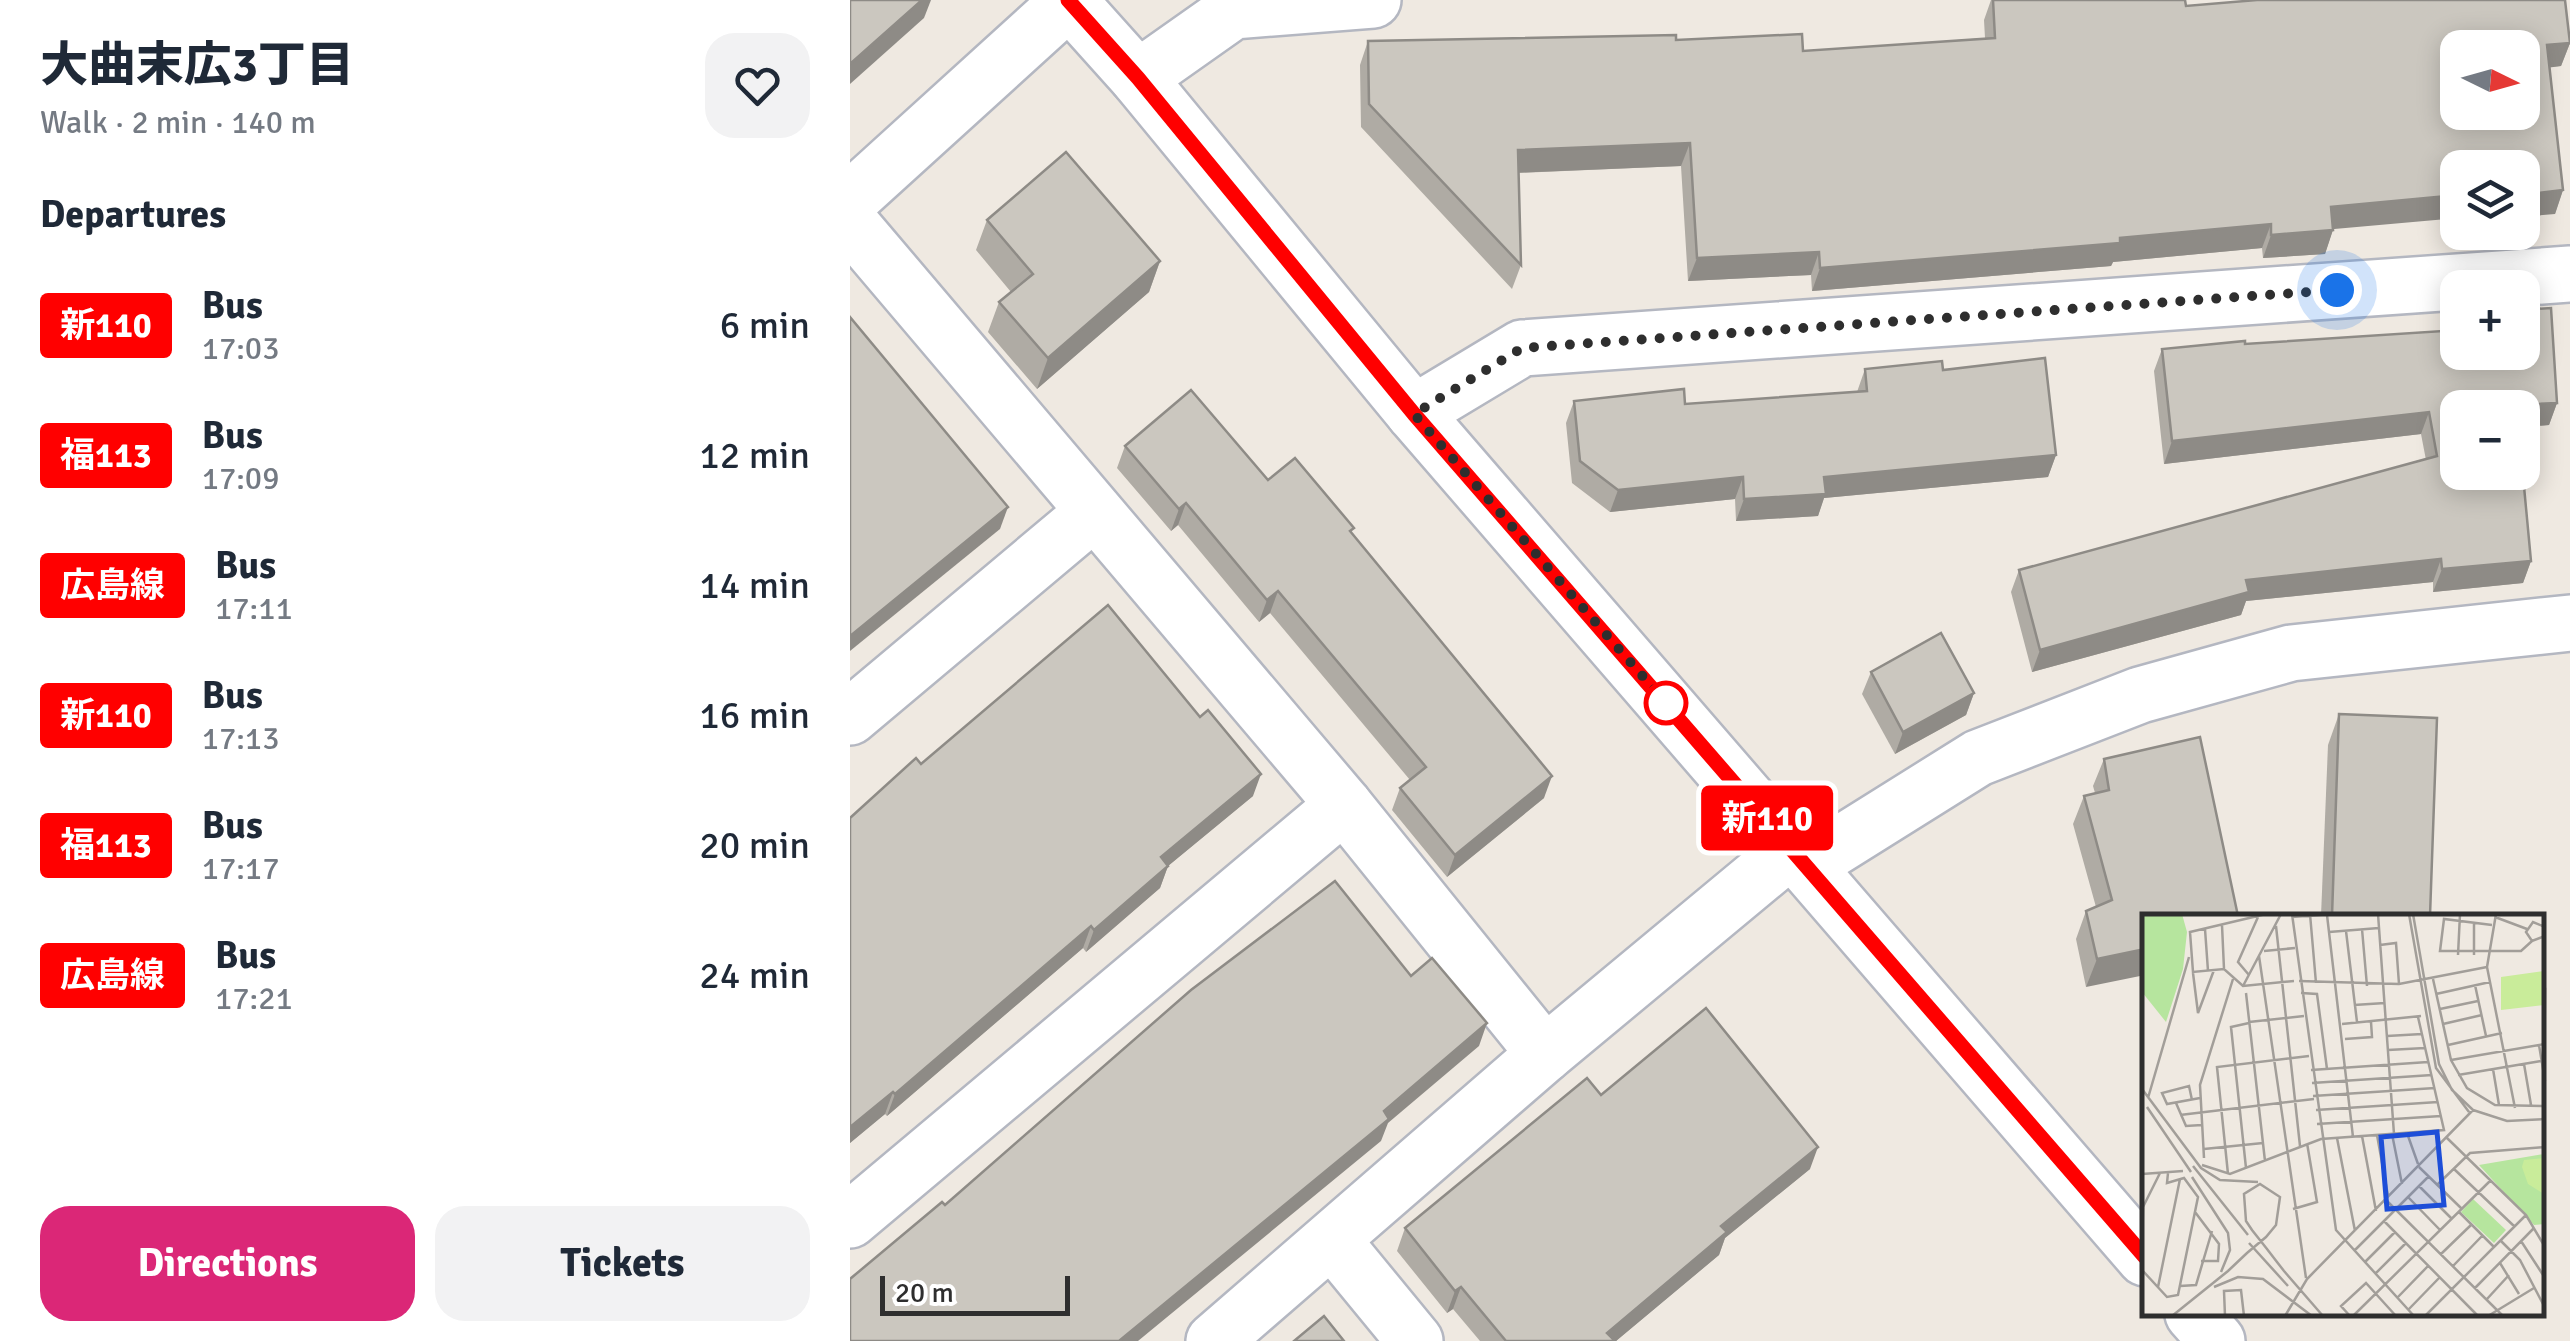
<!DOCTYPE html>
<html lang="en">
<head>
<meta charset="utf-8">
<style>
  body { margin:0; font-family:Signika,"Noto Sans JP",sans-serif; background:#f2f2f3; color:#1f2937; height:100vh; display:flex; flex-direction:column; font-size:38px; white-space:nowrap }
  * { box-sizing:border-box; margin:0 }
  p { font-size:32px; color:#747a83 }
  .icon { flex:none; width:55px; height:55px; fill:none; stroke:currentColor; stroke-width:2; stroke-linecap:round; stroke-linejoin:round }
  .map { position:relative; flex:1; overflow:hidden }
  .sheet { display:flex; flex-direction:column; background:#fff; width:850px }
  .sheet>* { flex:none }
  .badge { padding:0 20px; border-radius:8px; font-size:35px; line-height:65px }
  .needle { width:65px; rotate:95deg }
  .fabs { position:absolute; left:1590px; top:30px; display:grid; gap:20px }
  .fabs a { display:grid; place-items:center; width:100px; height:100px; border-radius:20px; background:#fff; box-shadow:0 5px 25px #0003; font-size:50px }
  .scale { position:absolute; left:30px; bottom:25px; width:190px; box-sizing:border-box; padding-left:10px; border:5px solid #2e2e2e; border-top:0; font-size:28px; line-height:35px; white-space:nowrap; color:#2e2e2e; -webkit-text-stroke:8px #fff; paint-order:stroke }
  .you { position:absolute; width:50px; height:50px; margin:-25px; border:8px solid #fff; border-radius:50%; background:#1a73e8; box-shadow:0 0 0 15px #1a73e833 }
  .map>.badge { position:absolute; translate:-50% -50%; box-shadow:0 0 0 5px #fff }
  h2 { padding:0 40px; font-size:38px; line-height:90px }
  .round { display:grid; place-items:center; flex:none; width:105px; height:105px; border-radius:30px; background:#f2f2f3 }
  .head { display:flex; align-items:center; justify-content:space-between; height:170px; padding:0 40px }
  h1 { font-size:48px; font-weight:800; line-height:75px }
  .action { display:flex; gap:20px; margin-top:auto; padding:20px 40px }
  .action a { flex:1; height:115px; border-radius:30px; background:#db2777; color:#fff; font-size:40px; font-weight:800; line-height:115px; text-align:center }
  .action a+a { background:#f2f2f3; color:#1f2937 }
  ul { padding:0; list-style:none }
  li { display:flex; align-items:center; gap:30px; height:130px; padding:0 40px }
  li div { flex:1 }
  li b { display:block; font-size:38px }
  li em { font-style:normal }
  li .badge { min-width:110px; font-weight:700; text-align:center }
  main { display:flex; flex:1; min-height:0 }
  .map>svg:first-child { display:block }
</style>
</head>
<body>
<main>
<section class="sheet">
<div class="head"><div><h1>大曲末広3丁目</h1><p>Walk · 2 min · 140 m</p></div><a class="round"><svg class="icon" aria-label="heart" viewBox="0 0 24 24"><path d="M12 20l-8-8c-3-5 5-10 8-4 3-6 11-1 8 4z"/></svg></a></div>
<h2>Departures</h2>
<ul>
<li><span class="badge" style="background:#f00;color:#fff">新110</span><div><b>Bus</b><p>17:03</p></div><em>6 min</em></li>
<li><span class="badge" style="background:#f00;color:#fff">福113</span><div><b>Bus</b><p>17:09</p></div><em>12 min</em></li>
<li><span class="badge" style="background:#f00;color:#fff">広島線</span><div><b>Bus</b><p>17:11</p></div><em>14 min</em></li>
<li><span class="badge" style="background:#f00;color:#fff">新110</span><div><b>Bus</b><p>17:13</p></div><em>16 min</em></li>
<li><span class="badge" style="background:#f00;color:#fff">福113</span><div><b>Bus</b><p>17:17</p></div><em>20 min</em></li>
<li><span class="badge" style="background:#f00;color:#fff">広島線</span><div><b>Bus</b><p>17:21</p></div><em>24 min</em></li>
</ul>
<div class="action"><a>Directions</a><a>Tickets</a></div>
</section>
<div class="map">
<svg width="1720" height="1341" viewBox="0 0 1720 1341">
  <rect width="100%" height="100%" fill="#efe9e1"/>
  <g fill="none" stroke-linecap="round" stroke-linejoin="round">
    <g stroke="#b4b7c1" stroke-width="60">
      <g id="street">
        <polyline points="288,78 383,11 523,0"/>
        <polyline points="0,200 219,1"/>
        <polyline points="0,223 494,805 695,1054"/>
        <polyline points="564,413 672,348 1720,274"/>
        <polyline points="0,717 244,512"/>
        <polyline points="957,865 1128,758 1290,695 1441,653 1720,623"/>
        <polyline points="0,1220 494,805"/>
        <polyline points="482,1240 565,1341"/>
        <polyline points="364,1341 695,1054 943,848"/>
      </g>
    </g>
    <g stroke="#b4b7c1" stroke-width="60">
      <g id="secondary">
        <polyline points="218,0 288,78 564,413 1295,1258"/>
        <polyline points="1343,1314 1367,1341"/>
      </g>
    </g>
    <use href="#street" stroke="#fff" stroke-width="55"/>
    <use href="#secondary" stroke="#fff" stroke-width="55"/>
  </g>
  <g fill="#afaba4">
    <polygon points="1141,0 1335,0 1336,6 1720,43 1711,66 1700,67 1713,190 1705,214 1672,168 1483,229 1475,254 1413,258 1412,248 1263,262 1261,266 962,291 961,275 838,281 831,166 669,173 671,265 662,289 511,127 510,65 518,41 826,40 953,51 1135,38 1134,20"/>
    <polygon points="137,220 310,261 299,292 187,389 138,332 149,302 161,292 126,250"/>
    <polygon points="1395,344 1707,403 1699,425 1672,427 1672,408 1608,408 1681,561 1673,583 1583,592 1583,582 1396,601 1391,615 1182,672 1161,592 1169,570 1576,460 1571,434 1314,464 1304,371 1312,349"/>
    <polygon points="1015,369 1093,370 1206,455 1198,477 974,498 968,516 886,521 885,499 760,512 722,483 716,423 724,401 835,404 1007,392"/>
    <polygon points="275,446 418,480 502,534 694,798 597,877 542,810 550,788 560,780 420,613 409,622 328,525 321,531 267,468"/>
    <polygon points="1021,672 1124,693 1116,715 1045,754 1012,694"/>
    <polygon points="1489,714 1580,916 1471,916 1478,745"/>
    <polygon points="1254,759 1295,916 1236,987 1226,939 1236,911 1246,907 1223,824 1234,796 1245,793 1243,786"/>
    <polygon points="71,764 403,796 318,866 310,888 236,952 233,948 37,1116 35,1114 0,1143 0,818"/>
    <polygon points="751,1095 960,1169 875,1238 869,1255 766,1341 630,1341 603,1309 597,1313 547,1251 555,1228"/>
  </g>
  <g fill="#8e8b86">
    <polygon points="72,0 81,0 74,18 0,84 0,64"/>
    <polygon points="1720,43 1711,66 1689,69 1697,45"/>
    <polygon points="840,143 831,166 660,173 668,150"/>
    <polygon points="1713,190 1705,214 1672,217 1672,195"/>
    <polygon points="1608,195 1608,218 1473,230 1481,207"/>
    <polygon points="1421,224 1412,248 1263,262 1261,266 962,291 970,268"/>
    <polygon points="1483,230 1475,254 1413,258 1421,235"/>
    <polygon points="969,252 961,275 838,281 847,258"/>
    <polygon points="310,261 299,292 187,389 198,358"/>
    <polygon points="1707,403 1699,425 1672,427 1672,408 1666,408 1667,405"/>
    <polygon points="1579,412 1571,434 1314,464 1322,441"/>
    <polygon points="1206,455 1198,477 974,498 968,516 886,521 894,499 974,477"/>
    <polygon points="893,477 885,499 760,512 768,490"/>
    <polygon points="336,503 328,525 321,531 329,509"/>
    <polygon points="158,507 150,529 0,651 0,636"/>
    <polygon points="1591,559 1583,582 1396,601 1391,615 1182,672 1190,650 1396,580"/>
    <polygon points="1681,561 1673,583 1583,592 1592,569"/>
    <polygon points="428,591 420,613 409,622 417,600"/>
    <polygon points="1124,693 1116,715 1045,754 1053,732"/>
    <polygon points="411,774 403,796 318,866 310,888 236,952 244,930 311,857"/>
    <polygon points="702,776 694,798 597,877 605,855"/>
    <polygon points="241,926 233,948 37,1116 45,1094"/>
    <polygon points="1295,949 1295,975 1236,987 1247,959"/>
    <polygon points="637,1023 629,1046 538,1123 531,1141 288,1341 269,1341"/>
    <polygon points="43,1092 35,1114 0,1143 0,1127"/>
    <polygon points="968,1147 960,1169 875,1238 869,1255 766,1341 754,1341 757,1333 871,1226"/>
    <polygon points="611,1287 603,1309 597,1313 605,1291"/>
  </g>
  <g fill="#cbc7bf" stroke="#8e8b86" stroke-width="2.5" fill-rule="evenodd">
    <polygon points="0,0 72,0 0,64"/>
    <path d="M1143,0H1335L1336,6L1407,0H1715L1720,43L1697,45L1713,190L1672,195V168H1608V195L1481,207L1483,230L1421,235V224L1270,238V243L970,268L969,252L847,258L840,143L668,150L671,265L519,104L518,41L826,35V40L952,34L953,51L1145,38ZM1608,48H1672V112H1608Z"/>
    <polygon points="216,152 310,261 198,358 149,302 183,274 137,220"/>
    <polygon points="1701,308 1707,403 1667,405 1667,408 1608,408 1608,472 1672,472 1672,465 1681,561 1592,569 1591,559 1396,580 1399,592 1190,650 1169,570 1587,456 1579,412 1322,441 1312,349 1395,341 1395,344 1608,330 1608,352 1672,352 1672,310"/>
    <polygon points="0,317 158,507 0,636"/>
    <polygon points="1195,358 1206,455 974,477 976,494 894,499 893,477 768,490 730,461 724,401 834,389 835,404 1017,391 1015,369 1092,361 1093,370"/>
    <polygon points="341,390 418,480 445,458 504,528 500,531 702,776 605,855 550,788 576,767 428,591 417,600 336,503 329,509 275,446"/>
    <polygon points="258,605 350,717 358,710 411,774 311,857 318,866 244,930 241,926 45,1094 43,1092 0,1127 0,818 66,758 71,764"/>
    <polygon points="1091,633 1124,693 1053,732 1021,672"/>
    <polygon points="1489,714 1587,718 1580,916 1482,916"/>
    <polygon points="1350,737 1388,916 1295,916 1295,949 1247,959 1236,911 1262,900 1234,796 1259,790 1254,759"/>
    <polygon points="485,881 561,976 582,958 637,1023 534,1111 539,1119 269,1341 0,1341 0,1279 92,1202 95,1205 341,990"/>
    <polygon points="1692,989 1695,989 1694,1107 1692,1107"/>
    <polygon points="856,1008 968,1147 871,1226 877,1232 757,1333 765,1341 656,1341 611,1287 605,1291 555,1228 737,1078 751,1095"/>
    <polygon points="474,1316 494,1341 444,1341"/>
  </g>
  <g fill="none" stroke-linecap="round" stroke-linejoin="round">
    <g stroke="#fff" stroke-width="22">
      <polyline id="line" points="218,0 288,78 564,414 1295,1257"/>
    </g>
    <use href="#line" stroke="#f00" stroke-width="15"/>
    <polyline stroke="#2e2e2e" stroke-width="10" stroke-dasharray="0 18" points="816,703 564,414 672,348 1487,290"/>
  </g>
  <circle fill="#fff" stroke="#f00" stroke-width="5" cx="816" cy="703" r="20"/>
  <g transform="translate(1292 914)">
    <rect width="402" height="402" fill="#efe9e1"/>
    <path d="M0,0H40L45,18L41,55L24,108L0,78ZM402,240V310L392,311L337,251ZM331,285L364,316L352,329L319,298Z" fill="#b6e59e"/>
    <path d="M402,57V91L359,96V63ZM402,244H403L402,280L386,270L380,253L382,246Z" fill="#c9ec9a"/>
    <path fill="none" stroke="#a29e99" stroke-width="2.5" d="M124,0L48,18L51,58L82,55L101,72L152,67M150,0L194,316L272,402M168,0L174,69M236,0L252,220M267,0L294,154L327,198M271,0L297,150L310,176L331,196M354,0L345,53L373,194M185,1L211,223M150,3L191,0M353,3L385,15M80,11L82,55M350,11L302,5L298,37H379L390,27M134,12L158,232M403,13L391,8L384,18L390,27L403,22M63,15L66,57M220,15L225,72M204,17L215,108M187,18L237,14M238,31L254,29L257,70M122,37L153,34M316,41L318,0M332,41V9M117,42L164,364M51,59L56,99L72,56M107,61L96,48L116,3M291,65L309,146L325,174L353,191L403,192M157,67L257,70L345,53M333,71L344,122M101,72L139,0M104,79L123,247M159,79L175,80L185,155M294,80L348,68M212,91L243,89M298,95L336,87M107,108L162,102M200,110L279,102M301,110L340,101M245,122L280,120M203,125L230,123L229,108M306,131L360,119M397,131L403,167M246,136L283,134M309,146L403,130M382,150L389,191M351,155L357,191M169,156L286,148M316,161L399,147M170,169L290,161M0,175L59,254L78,266L116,268M171,182L293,174M6,184L47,43M50,186L47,172L20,179L25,190L58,184M34,189L44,212L60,211M5,193L49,258M174,196L296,188M38,201L172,185M175,210L299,202M265,219L276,250M250,220L260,270M235,221L246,282M220,222L234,297M195,224L213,317M305,224L384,301L403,333M62,235L121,229M62,244L58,171L91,65M60,251L88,260L179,225L302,216L276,103M51,252L106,321M277,253L320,295M104,254L89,113L107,109M312,255L373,313M0,260L41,257M86,260L75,153L167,142M50,263L86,319L88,336L79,358M295,271L328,239L403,233M277,272L310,305M266,283L299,317M244,286L361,402M151,295L175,288L165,229M53,298L77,330L76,347H59M317,298L352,333M242,307L336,402M359,327L378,346L401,390M379,327L403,364M107,329L146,372M212,337L287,262M299,340L329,311M223,348L253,318M358,349L377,380M311,352L340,322M0,354L1,293L18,259M0,356L25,383L36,381L56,283L42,264L25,269L26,259M233,360L264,329M38,372L54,371L70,317M16,373L38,265M72,373L96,363L121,365L170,402M333,374L392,314M255,384L286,352M345,385L367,361M266,396L298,363M30,402L86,357L105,339L124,323L134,311L138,283L118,270L102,280L104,307L110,316L125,335L135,348L142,357L181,402M83,402L82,377L99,376L102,402M143,402L165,365L331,196L365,207L403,205M208,402L199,392L224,369L254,402M211,402L349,266M283,402L384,301M346,402L392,374"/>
    <path fill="#1d4ed8" fill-opacity="0.15" stroke="#1d4ed8" stroke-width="5" d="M295,218L302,291L245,295L239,223Z"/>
    <rect width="402" height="402" fill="none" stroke="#2e2e2e" stroke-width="5"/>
  </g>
</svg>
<div class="fabs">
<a><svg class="needle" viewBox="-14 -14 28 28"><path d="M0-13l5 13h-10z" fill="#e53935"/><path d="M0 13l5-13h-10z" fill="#747a83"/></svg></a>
<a><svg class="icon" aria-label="layers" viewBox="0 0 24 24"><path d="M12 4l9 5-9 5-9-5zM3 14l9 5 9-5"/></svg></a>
<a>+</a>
<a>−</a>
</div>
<div class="scale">20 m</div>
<div class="you" style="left:1487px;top:290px"></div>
<b class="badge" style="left:917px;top:818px;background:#f00;color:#fff">新110</b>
</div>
</main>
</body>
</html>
